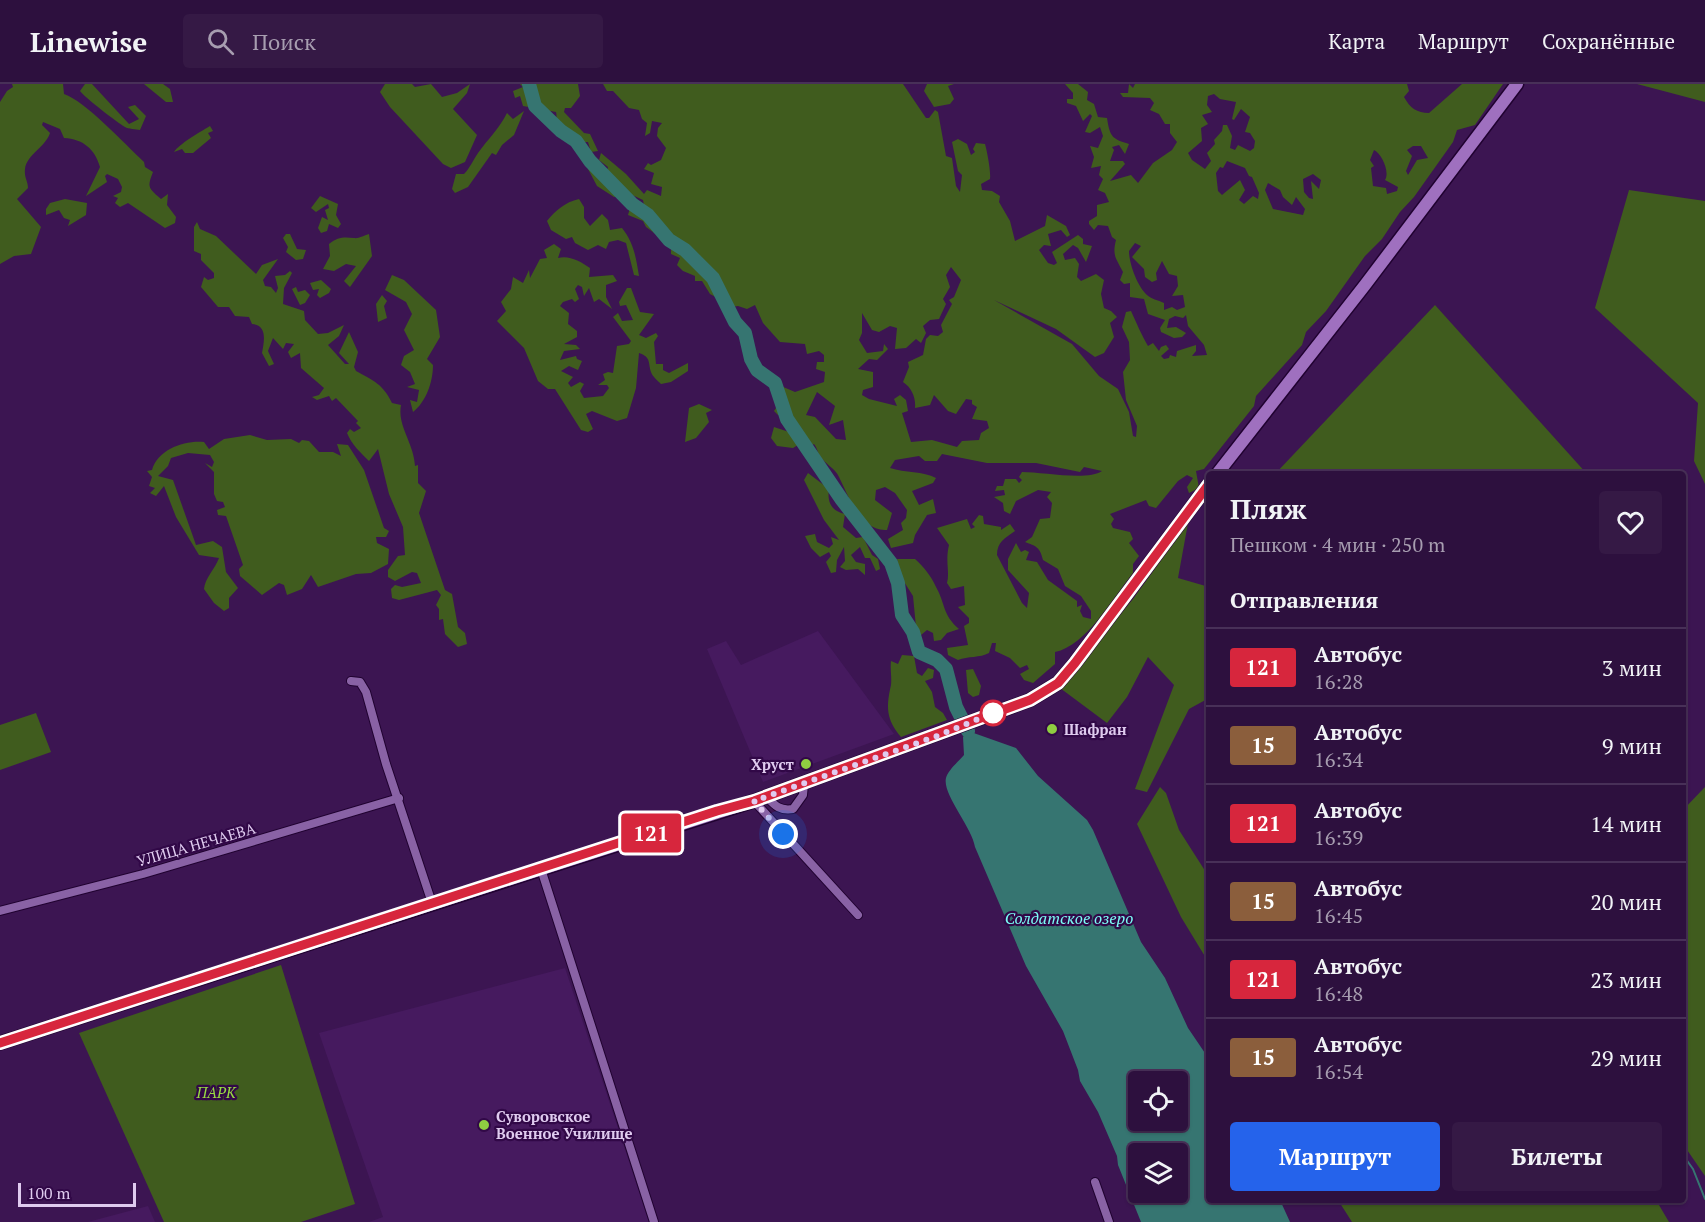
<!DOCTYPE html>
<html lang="ru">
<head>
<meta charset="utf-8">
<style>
  body { margin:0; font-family:"PT Serif",serif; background:#351945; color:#f1f3f6; height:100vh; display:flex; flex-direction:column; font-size:22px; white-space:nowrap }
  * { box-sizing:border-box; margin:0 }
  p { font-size:20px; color:#a79db0 }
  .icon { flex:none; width:33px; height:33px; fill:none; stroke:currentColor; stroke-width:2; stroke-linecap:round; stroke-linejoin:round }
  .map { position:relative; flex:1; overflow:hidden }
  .panel { position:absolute; left:1206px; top:387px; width:480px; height:732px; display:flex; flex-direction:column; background:#2d103e; border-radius:6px; box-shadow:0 2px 4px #0004,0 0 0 2px #483058 }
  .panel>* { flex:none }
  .badge { padding:0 12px; border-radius:4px; font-size:21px; line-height:39px }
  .controls { position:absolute; left:1128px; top:987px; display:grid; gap:12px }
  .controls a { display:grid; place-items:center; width:60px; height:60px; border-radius:6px; background:#2d103e; box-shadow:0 2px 4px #0004,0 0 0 2px #483058; font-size:30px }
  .scale { position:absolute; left:18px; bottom:15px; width:118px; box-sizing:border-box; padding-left:6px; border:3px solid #dfcbef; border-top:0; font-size:16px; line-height:21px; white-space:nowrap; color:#dfcbef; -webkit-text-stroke:4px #310847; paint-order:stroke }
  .you { position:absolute; width:30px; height:30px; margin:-15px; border:4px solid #fff; border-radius:50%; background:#1a73e8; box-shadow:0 0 0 9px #1a73e833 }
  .map>.badge { position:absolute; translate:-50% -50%; box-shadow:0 0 0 3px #fff }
  h2 { padding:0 24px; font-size:22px; line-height:54px }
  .round { display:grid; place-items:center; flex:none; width:63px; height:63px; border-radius:6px; background:#351945 }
  .overview { display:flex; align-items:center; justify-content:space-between; height:102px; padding:0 24px }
  h1 { font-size:28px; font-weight:800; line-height:45px }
  .cta { display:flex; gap:12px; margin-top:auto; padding:12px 24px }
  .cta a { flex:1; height:69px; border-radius:6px; background:#2563eb; color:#fff; font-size:24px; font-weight:800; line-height:69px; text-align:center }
  .cta a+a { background:#351945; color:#f1f3f6 }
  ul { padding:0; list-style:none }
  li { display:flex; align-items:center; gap:18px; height:78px; padding:0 24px; border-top:2px solid #483058 }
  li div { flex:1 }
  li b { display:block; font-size:22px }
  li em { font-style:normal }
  li .badge { min-width:66px; font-weight:700; text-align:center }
  header { display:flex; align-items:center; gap:36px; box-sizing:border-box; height:84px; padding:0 30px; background:#2d103e; border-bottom:2px solid #483058 }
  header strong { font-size:28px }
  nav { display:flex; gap:33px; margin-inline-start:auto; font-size:21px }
  .search { width:420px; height:54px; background:#351945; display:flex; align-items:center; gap:15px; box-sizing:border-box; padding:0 21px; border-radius:6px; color:#a79db0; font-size:22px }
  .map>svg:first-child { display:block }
</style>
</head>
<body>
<header>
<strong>Linewise</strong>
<div class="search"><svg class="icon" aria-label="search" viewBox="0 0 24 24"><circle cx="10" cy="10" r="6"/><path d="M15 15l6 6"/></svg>Поиск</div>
<nav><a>Карта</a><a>Маршрут</a><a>Сохранённые</a></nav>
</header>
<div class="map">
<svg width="1705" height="1138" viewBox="0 0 1705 1138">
  <rect width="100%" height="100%" fill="#3c1552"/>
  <g fill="#461a5f">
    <polygon points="818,547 894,650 763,698 707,565 726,557 741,581"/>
    <polygon points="565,884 649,1138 369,1138 383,1133 319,949"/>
    <polygon points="148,1122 155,1138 88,1138"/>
  </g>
  <g fill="#405c1e" fill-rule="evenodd">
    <path d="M12,0H63L64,10C85,17 125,60 144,78L145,83L153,88C147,103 148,104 161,115L168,110L167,121L176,133L175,139L165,144L128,119L120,123L115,119L118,114L113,112L121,108L122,103L118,95L107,90L105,92L107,98L86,112L100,83C95,65 83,55 64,54L60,45L43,38L42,41L50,49C45,64 27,70 25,85C24,94 28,97 28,104L17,115L41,143L31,170L14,172L0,180V18L7,7L13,3Z"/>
    <path d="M85,0H92L129,40L139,35L128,23L135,21L146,32L140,46C136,45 128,45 125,43C118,39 84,13 80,7Z"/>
    <polygon points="144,0 163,0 170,5 173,18 166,18"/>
    <polygon points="385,0 412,0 415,3 431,0 442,13 457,9 470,0 467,9 453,25 477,51 465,78 451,84 443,80 390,23 380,8"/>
    <path d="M520,0H578L580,12L571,24H565L564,28L584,49L590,50L598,67L591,68L588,58H583C580,56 558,41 557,38C556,35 557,31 556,28L523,22L520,12L515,14L513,7L523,3Z"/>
    <path d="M603,0H903L926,34H929L935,26L938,28L946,72L952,74L956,102L960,108L962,91L958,87L952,58L958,55L967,60L971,71L975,68L973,65L976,59L985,60C987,67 991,87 990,95L981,100L982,106L992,107L1000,112L999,118L1010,137L1015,157L1045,142L1047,131L1066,142L1070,151L1067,153L1061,146L1048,150L1051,162L1044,161L1039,166L1048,179L1054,181L1057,179L1052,168L1078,151L1083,155V160L1092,162L1086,178L1078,164L1073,161L1063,170L1065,176L1075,174L1079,180L1077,193L1081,197L1096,190L1104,196L1101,210L1104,224L1111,227L1117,233L1110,239L1114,253L1104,269L1095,273L1056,245L994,216L1072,260L1099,292L1118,305L1129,328L1133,352L1136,353L1137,342L1126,316L1123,288L1130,276L1129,258L1122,243L1126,228L1131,227C1137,240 1141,250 1148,262L1153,259L1159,267L1161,263L1166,261L1169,265L1161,272L1164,275L1169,274L1170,271L1176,273L1177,267L1196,261V267L1192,272L1207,271L1204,261L1188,242L1186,231L1183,234L1175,232L1169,235L1167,244L1176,243L1186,249L1182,253L1174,254L1161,248L1160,244L1165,236L1148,230L1144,215L1130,213V199L1124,200L1120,196L1123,188C1116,174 1112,172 1116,156L1112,153L1108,142L1098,141L1094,146L1089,140V137L1097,132V121L1109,118L1105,109L1098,106L1103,95L1099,91L1101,82L1091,84L1094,73L1090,62L1098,64L1103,52L1100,43L1090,49L1085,48L1092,32L1090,30L1083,37L1076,22L1067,19V15H1073V9L1065,0H1078L1088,8L1087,16L1094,20L1098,33L1107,34C1110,54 1113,55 1129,60L1125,70L1119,61L1112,63L1114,66L1110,77H1123L1125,80L1110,97L1131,91L1138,99L1153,79L1172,66L1177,58L1170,49V40H1165L1159,30L1150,26L1154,19L1150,14L1123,13L1120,9H1128L1129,0L1133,4L1135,0H1407L1409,7L1404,13C1410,24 1417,29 1429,29L1462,0H1503L1475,41L1457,46L1453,58L1414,113L1400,128L1382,155L1365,172L1326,227L1306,248L1302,261L1256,312L1254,322L1204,385L1196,387L1199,404L1189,409L1187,403L1193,394L1187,391L1178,397L1156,424L1149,422L1146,416L1110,430L1114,435L1111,440L1113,444L1130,448L1133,455L1129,459L1139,472L1133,480V489C1114,513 1086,562 1055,568V580L1033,599L1024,596L1020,590L1029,585L1027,581L1020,584L1010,574L995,567L996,559H992L989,569C980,574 968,572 958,576L948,571L947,564L968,561L964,542L969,539V534L958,523L965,521L964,502L951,505L947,499C950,488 945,477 949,461L937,444L967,435L971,445L975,443L972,440L979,431L983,432L984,440L1001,443V446L1010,440L1015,447C1005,454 997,458 997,471L1022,519L1027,524L1029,509L1008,486V475L1016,459L1021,468L1025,466L1029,468L1026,476L1037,478L1048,496L1077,517V523L1082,521L1080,527L1083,533L1091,535V527L1081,512L1065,502L1058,485L1043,476C1040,463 1036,462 1025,458L1032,453L1040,435L1050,434L1052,419L1047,413L1051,408L1038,406L1016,417L1010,430L1004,427L1003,419L994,413L1005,411L1004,406L995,407L997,402H1003L1005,395H1016L1019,399L1022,396L1019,393L1022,388C1042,388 1088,397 1102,387L1084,383L1080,388L1036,379H987L942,370L937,377H925L919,372L895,376L890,384C905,389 923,387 936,394L933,399L912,407L919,421L933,415L936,429L927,431L915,451L913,459L891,464L888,455L903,446L901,439L906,434L907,426L895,409L885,403L876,406L875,416L892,429L887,446C861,448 848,411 839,393C835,384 825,380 820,372C817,368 818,365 814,360L803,367L798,361L793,364L777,362L771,354L774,343L789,348L798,344L787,330L778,331L774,327L780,318L776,309L777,296L781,302L795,308L824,298L825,288L816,285L817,278H824V271L819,267L807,270L805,260L780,258L763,239L755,221L747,225L738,222L725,224L723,217L710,210L702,197H695V192L683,187L677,181L680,174L671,170V161L646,143L643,137L628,131L630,124L644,121L643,116L630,110L614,113L597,102L588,85L594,83L607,87L608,83L599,76L601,69L626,90L644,110L647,106L661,112L662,103L651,100L654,89L644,85L648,79L651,81L661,76L666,64L657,52L658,44L662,39L652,37L650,49L645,52L647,39L642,35L639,26L629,24L613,7H607ZM1214,10L1220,15L1236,18L1232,35L1234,36L1241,25L1250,33L1245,48L1250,49L1255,57L1254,64L1250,67L1238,61L1235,66L1230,64L1232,52L1227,41H1223L1222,47L1214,56L1215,60L1207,69L1211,77L1205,85L1192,76L1188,69L1202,57L1201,44L1208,40L1202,31L1212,28L1207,21L1208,12ZM1413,62H1421L1428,74L1417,76L1408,91L1406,87L1412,72L1407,66ZM1374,66C1382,70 1390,88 1385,96L1398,103L1397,107L1387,110L1386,104L1373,102L1371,84L1374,82L1370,76ZM1227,77L1245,84L1249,92L1252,93L1259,109L1258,115L1253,112L1244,120L1239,116L1245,106L1240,96L1222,111L1218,107L1216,89L1220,83L1223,84ZM1313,90L1321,96L1319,105L1311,97L1313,115L1309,114L1304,108L1303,95ZM1268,99L1280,106L1283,113L1292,121L1296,113L1305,125L1303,131L1273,125L1265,106ZM1135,159L1141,162L1132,173L1144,185L1145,193L1152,198L1157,196L1156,189L1162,177L1169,190L1177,192L1178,202L1172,212L1183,211L1185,223L1177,226L1172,223L1164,226V219C1158,216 1151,215 1147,211C1137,202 1129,179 1129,167ZM951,183L961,196L954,213L949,216L952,220L941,241L943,248L938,252L930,251L926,255L923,271L908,278L909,283L903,298C912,304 916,314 915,324L930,321L934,311L948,327L956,330L966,315L972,316V320L977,323L972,335L987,337L989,344L981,349L979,356L962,357L957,363L932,356L911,358L902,329L908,327L906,316L900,311L894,315L897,322L869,315L862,311L863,306L873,303V288L858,285L869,275L877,276L888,265L884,260L883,267L867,269L859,256L862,249V229L872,246L879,248L890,242L897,244L895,265L906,264L916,255L921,259L926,249L923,242L930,236L939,235L946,220L943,215L950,203L946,191ZM817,308L835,322L829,341L843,336L846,356L836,355L815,333L806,331Z"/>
    <polygon points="927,0 954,0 948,2 954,15 950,20 934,23 924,7"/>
    <polygon points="1637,0 1705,0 1705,18"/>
    <path d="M524,27L514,51L502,61L496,71L492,69L468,103L455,109L452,105L456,90H464C470,84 473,76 478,69C488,55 499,45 507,29L513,35Z"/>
    <path d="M210,42L213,47L208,49L211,54L193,69H185L182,65L174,68C179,60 200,48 210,42Z"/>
    <polygon points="1629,106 1705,117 1705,400 1694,377 1698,319 1595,224"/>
    <polygon points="320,112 338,120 336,131 341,140 338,144 329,140 327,147 321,149 318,144 322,133 328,136 325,126 329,124 328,120 316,128 311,124"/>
    <polygon points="65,115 87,119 86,131 68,142 70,136 64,134 59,126 46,131 46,125 50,119"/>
    <path d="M579,115L584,123V134L590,142L602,130L608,136L610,146L622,144C634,159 636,174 639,192L634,191L626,159L618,156L609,158L606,165L598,161L588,166L575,159L572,153L566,155L551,146L547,137C555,127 565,118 579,115Z"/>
    <path d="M197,138L200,145L216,152L256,190L262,181L278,175L263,196L265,202L271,203L276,209L278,204L275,192L285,191L290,187L292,189L284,204L283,220L304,227L305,236L318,250L328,249L344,241L339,252L328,261L345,280H349L339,269L349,248L358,268L354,283L356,287C374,297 383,300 392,319L401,321C397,342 414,359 415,382L418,381V399L426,407L419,429L445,506L452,510L458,543L465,549L467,560L458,563L445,550L443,535L439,536V525L436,521L441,511L437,506L399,516L392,514L391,505L395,501L402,503L421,499L417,489L412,488L395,497L388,493V486L398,472L405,471L403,443L389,410L378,365L369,377C360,368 352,361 347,349L350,345L354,348L361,344L356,339L358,337L336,314L332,317L329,312L317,316L312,313L319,311L324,304L301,284L300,269L291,274L288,268L294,260L286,259L283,265L273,254L268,267L274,280L269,282L262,269C264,258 268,241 252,240L249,233L235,232L229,223H218L201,203L204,193L208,196L214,194V189L201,176V170L194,167V143Z"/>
    <polygon points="286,150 290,150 297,165 306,166 303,175 296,176 286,168 288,163 283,154"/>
    <path d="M369,150L372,172L350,203L344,197L356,182L346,180L334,187L323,185L330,172L329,160C338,153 343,153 354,154C358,155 365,151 369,150Z"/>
    <path d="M554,160L561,165L558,174C569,171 580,177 590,184L589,193L613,191L617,197L606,201V213L612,225L599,215L594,218L589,204L584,212L582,203L578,201L575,205L579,215L575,218L572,215L563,218L560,222L569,229L568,240L577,247V253L564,260L576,261L580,265L564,267L560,276L576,272L577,275L582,277L578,286L569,282L561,287L573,293L568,299L571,303L580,298L584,300L580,307L584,314L603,312L609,304L607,301H598L605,296L603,290L608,288L613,289L617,262L629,260L631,257L613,233L618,229L622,237L633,236L626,221L620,222L619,218L627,204H631L640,228L654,230L639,251L646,254L656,249L658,252L654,258L656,280H663V286L669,289L688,279V287L671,298L661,300C658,297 652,292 651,288C648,278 651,273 639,269L636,304L627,334L617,337L592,327L586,330L593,345L588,348L581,346L555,305H548L538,297L524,264L497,237L506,227L501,218L511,205L513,193L523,199L529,186L530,194L540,175L547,174L544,166Z"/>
    <path d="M392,191L404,196L436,226L440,253L427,275L433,281C433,298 426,318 413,328L410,316L417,318L419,306L407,303L415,300L410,288L401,281L404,272L414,266L404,246L412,230L406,218L385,206Z"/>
    <polygon points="321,196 331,205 329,209 320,214 317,211 319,205 313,206 310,199"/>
    <polygon points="296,203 298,208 305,206 310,211 305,219 300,221 292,205"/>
    <polygon points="382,211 387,217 384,222 387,234 378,238 376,220"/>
    <polygon points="1435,221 1587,390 1275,390"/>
    <polygon points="699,320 712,326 706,329 709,338 696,354 685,358 689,324"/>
    <path d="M250,351L267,356L291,355L299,359L302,356L309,357L319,368H333L341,372L337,360L348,361L364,386L384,444L389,447L386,453H376L377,459L389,465L388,480L371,489L356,490L318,503L311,491L302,505L287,511L284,501L279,499L262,511L240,492L239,485L243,481L226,432L218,431L217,426L225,423L223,418L217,417L214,410V388L205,379L212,383L214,378L210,371L188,369L171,374L168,382L158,392L173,396L196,461L213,457L222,463L226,488L238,504L229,514V524L224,527L214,519L204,505C205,494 215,485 219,474L199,471L176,433L164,402L156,412L150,409L155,404L149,402L152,393L147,387L152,386C158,365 185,356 204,358L209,365L224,355Z"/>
    <path d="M808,389L829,405C827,418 831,427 845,430L843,443L856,454L863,453L872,471L878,475L880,485L876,487L870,474H865L860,463L851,471L856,478L865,480V491L858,485L846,486L840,483L845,477L844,463L837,476L836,488L831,489L826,478L831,472L829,468L820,473L811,464L805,452L815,450L817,458L829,464L833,460L831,453L839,456L824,436L804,396Z"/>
    <polygon points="1188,439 1178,494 1209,503 1209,614 1189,625 1147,708 1135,705 1174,601 1148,573 1127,613 1107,639 1060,604 1133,515"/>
    <path d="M897,475H915C924,483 931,492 936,503C946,521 942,530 959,545L947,549L941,556L934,557L933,549L927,546L921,551L916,543L913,512L901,493Z"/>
    <path d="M902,571L914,572L917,589L922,592L928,584L934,586L933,594L925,597L932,608L935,623L943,629L947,636L901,653C886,635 886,623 891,601C892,594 890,585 891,577L898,580Z"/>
    <polygon points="973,585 981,602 979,611 973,613 968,609 966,586"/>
    <polygon points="36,629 51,668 0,686 0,641"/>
    <polygon points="1160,703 1166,709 1179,746 1209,793 1209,879 1181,833 1137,740"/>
    <polygon points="1705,703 1705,1092 1683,1060 1683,726"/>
    <polygon points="281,881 355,1120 301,1138 164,1138 79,949"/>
    <polygon points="1338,1116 1656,1116 1669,1138 1352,1138"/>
  </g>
  <path fill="#367571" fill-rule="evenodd" d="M968,647L1016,664L1038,692L1087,736L1093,746L1141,858L1165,894L1188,944L1209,975V1116H1280L1290,1138H1141L1118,1081L1117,1072L1098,1028L1080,997L1078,986L1063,947L1026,882L975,763C972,743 942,710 946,694C948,686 959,677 964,671L963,653ZM1138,998H1178V1036H1138ZM1138,1070H1178V1108H1138Z"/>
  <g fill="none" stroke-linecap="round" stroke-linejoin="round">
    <g stroke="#367571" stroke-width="2">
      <polyline points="1205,416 1209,421"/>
      <polyline points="1683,1071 1693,1085 1705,1115"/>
    </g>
    <polyline stroke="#367571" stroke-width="14" points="529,0 535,22 561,47 576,57 590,77 632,120 648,131 669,156 685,166 713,194 735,238 745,249 751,275 757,286 775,299 787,335 842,416 891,479 898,499 902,531 913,548 919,568 937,576 946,585 956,623 968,647"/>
    <g stroke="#200230" stroke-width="10">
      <g id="street">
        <polyline points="351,597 360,598 366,608 386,680 432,819"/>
        <path d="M767,713C775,722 780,727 793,725L803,711L804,700"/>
        <polyline points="754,717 858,831"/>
        <polyline points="541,785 654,1138"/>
        <polyline points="0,827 143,790 399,714"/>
        <polyline points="1095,1098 1109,1138"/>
      </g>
    </g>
    <g stroke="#200230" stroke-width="15">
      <g id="primary">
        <polyline points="1217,390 1365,201 1517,0"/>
        <polyline points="0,959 754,717 1030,616 1058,599 1075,579 1209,400"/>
      </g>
    </g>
    <use href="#street" stroke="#8962a5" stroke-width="8"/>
    <use href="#primary" stroke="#9f70bf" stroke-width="12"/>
  </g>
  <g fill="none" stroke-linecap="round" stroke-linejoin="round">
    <g stroke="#fff" stroke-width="14">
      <polyline id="line" points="0,959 717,727 754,717 1030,616 1058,599 1075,579 1209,400"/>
    </g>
    <use href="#line" stroke="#d7263d" stroke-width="9"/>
    <polyline stroke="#dfcbef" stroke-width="6" stroke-dasharray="0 10.8" points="783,750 754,717 937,652 993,629"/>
  </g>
  <circle fill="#fff" stroke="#d7263d" stroke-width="3" cx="993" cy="629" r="12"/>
  <g fill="#8fcd41" stroke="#310847" stroke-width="2">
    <circle cx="1052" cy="645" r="6"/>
    <circle cx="806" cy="680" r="6"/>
    <circle cx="484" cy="1041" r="6"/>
  </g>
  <g text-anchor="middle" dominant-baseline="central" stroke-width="4.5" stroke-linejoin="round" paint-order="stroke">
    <g font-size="15" font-weight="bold" fill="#dfcbef" stroke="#310847" text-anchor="start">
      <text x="1064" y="645">Шафран</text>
      <text x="794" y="680" text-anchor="end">Хруст</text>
      <text x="496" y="1032">Суворовское<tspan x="496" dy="17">Военное Училище</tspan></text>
    </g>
    <g font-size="15" fill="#dfcbef" stroke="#310847">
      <text transform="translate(196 760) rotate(-16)">УЛИЦА НЕЧАЕВА</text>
    </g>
    <g font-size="15" font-style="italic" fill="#98dc42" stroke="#310847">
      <text x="216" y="1008">ПАРК</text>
    </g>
    <g font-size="16" font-style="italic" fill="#7cfdf6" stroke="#310847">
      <text x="1069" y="834">Солдатское озеро</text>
    </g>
  </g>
</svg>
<div class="controls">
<a><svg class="icon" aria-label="locate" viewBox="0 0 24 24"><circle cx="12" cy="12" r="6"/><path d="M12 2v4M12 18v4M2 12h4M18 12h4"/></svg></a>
<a><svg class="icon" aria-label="layers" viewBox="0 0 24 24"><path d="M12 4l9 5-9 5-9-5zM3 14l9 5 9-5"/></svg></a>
</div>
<div class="scale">100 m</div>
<div class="you" style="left:783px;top:750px"></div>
<b class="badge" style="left:651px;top:749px;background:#d7263d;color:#fff">121</b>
<section class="panel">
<div class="overview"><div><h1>Пляж</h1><p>Пешком · 4 мин · 250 m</p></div><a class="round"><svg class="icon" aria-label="heart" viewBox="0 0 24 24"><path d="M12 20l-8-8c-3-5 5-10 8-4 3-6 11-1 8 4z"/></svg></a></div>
<h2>Отправления</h2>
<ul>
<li><span class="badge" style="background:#d7263d;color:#fff">121</span><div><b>Автобус</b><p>16:28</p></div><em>3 мин</em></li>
<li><span class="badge" style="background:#8b5e3c;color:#fff">15</span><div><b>Автобус</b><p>16:34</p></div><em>9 мин</em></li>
<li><span class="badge" style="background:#d7263d;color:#fff">121</span><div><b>Автобус</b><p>16:39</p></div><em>14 мин</em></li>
<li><span class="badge" style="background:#8b5e3c;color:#fff">15</span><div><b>Автобус</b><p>16:45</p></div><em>20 мин</em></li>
<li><span class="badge" style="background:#d7263d;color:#fff">121</span><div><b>Автобус</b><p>16:48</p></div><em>23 мин</em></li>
<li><span class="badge" style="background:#8b5e3c;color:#fff">15</span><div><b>Автобус</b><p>16:54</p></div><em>29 мин</em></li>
</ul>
<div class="cta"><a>Маршрут</a><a>Билеты</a></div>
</section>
</div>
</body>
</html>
